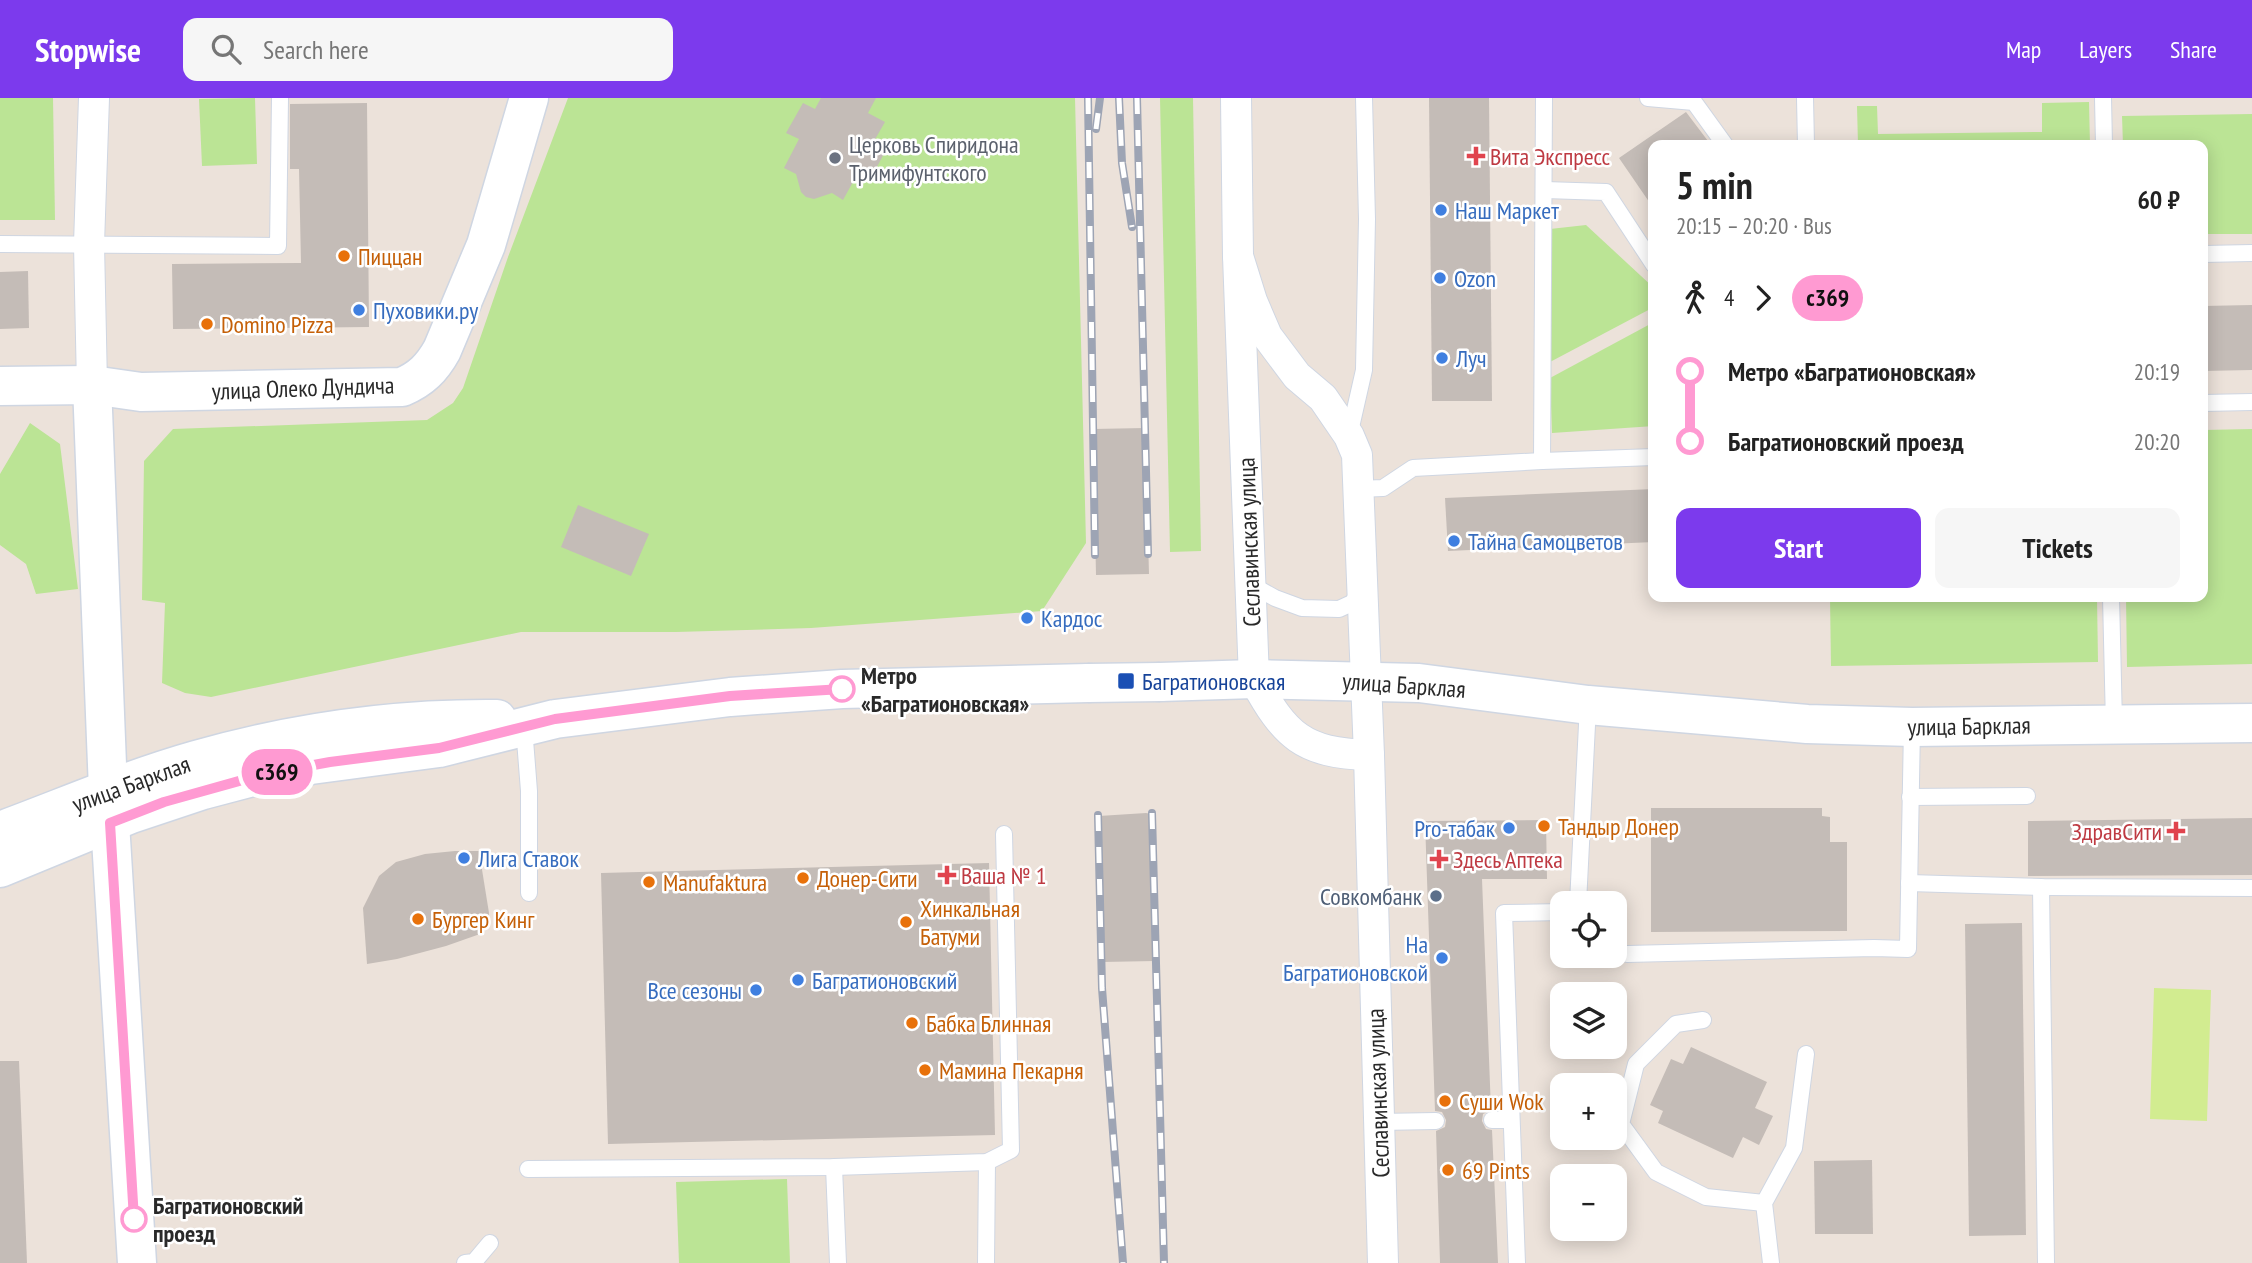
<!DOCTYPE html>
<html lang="en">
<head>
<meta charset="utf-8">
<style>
  body { margin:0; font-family:"PT Sans Narrow",sans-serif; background:#f6f6f6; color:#222; height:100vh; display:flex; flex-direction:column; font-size:26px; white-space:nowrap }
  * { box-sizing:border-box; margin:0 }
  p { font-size:23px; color:#767676 }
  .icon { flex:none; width:38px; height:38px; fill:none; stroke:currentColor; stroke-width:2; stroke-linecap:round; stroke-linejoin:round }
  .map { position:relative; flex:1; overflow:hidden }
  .drawer { position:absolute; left:1648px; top:42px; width:560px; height:462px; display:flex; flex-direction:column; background:#fff; border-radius:14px; box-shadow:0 4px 18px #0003 }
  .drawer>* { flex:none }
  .badge { padding:0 14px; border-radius:23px; font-size:24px; line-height:46px }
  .tools { position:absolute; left:1550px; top:793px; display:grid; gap:14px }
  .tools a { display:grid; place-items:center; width:77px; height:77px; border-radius:14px; background:#fff; box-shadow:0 4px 18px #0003; font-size:35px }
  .map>.badge { position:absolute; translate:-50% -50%; box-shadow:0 0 0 4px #fff }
  .legs { display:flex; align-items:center; gap:10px; height:77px; padding:0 28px; font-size:23px }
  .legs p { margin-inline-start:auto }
  .head { display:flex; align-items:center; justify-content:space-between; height:119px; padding:0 28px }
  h1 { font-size:38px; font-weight:600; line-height:52px }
  .action { display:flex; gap:14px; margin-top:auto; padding:14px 28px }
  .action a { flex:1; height:80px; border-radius:14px; background:#7c3aed; color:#fff; font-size:28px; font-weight:600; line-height:80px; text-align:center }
  .action a+a { background:#f6f6f6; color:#222 }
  ul { padding:0 28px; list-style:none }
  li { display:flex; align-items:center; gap:24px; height:70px; font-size:26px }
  li i { display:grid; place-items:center; width:10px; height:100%; margin:0 9px; background:currentColor }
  li i::after { content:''; width:18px; height:18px; margin:-9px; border:5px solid; border-radius:50%; background:#fff }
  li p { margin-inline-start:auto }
  li:first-child i { background:linear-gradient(#0000 50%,currentColor 0) }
  li:last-child i { background:linear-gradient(currentColor 50%,#0000 0) }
  header { display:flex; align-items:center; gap:42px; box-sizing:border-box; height:98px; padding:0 35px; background:#7c3aed; color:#fff }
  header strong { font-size:33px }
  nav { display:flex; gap:38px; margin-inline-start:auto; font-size:24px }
  .search { width:490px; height:63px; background:#f6f6f6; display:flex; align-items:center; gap:18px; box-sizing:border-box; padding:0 24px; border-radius:14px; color:#767676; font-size:26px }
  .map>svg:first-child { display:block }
</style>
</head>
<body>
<header>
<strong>Stopwise</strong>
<div class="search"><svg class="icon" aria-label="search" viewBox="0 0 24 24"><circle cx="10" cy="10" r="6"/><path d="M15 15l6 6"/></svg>Search here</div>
<nav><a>Map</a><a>Layers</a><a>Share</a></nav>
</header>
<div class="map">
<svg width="2252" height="1165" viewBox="0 0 2252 1165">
  <rect width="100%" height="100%" fill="#ece2da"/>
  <g fill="#bbe495">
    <polygon points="0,0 53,0 55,122 0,122"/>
    <polygon points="255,0 257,66 202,68 199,1"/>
    <polygon points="568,0 1075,0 1086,445 1042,513 811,530 676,534 521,534 211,599 185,595 162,585 165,505 142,502 144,363 173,331 427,322 453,305 463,290 508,159"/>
    <polygon points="1160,0 1193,0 1201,453 1170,454"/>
    <polygon points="2089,4 2090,47 1858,47 1857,8 1877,8 1878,36 2042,34 2042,5"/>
    <polygon points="2252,16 2252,136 2203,136 2203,47 2123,47 2122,18"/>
    <polygon points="1586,127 1654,190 1654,209 1550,264 1550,131"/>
    <polygon points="1654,224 1654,328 1552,335 1550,280"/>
    <polygon points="30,325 60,346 78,491 36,496 26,466 0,447 0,376"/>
    <polygon points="2252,331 2252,566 2127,569 2126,499 2203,499 2203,332"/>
    <polygon points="1830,499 2097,499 2098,564 1831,568"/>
    <polygon points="787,1081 790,1165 679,1165 676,1084"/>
  </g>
  <polygon fill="#d2ec90" points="2154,890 2211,892 2207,1023 2150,1021"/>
  <g fill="#c4bcb7">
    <polygon points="821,0 876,0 868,15 885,24 874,43 887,50 871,80 859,73 843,102 832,95 814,101 806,99 801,94 796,76 784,70 799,41 786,35 803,5 815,11"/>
    <polygon points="1429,0 1489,0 1492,303 1432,303"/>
    <polygon points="367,5 369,229 173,231 172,166 301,165 299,71 290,71 290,6"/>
    <polygon points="1686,14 1711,47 1654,47 1654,111 1619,60"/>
    <polygon points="28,173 29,230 0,231 0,174"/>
    <polygon points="2252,207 2252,272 2203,273 2203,208"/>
    <polygon points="1145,330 1149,476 1096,477 1093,331"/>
    <polygon points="1654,391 1654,444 1448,453 1445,400"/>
    <polygon points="578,407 649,436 631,478 561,449"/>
    <polygon points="1651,710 1822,710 1822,718 1830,719 1830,744 1847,744 1847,833 1651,834"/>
    <polygon points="1146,715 1151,716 1155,863 1102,864 1099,718"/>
    <polygon points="2252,720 2252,777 2028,778 2028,723"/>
    <polygon points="1546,722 1547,781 1482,781 1491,1012 1483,1016 1482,1023 1486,1031 1492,1032 1498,1165 1440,1165 1436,1033 1445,1029 1446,1022 1442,1014 1435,1013 1425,723"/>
    <polygon points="455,753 479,753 489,815 487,830 480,836 446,848 397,861 367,866 363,810 379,778 396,764 425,756"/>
    <polygon points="989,765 995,1037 608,1046 601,775"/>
    <polygon points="2022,825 2026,1137 1969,1138 1965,826"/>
    <polygon points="1691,949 1767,984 1755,1010 1773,1018 1759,1047 1743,1039 1733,1060 1658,1025 1663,1013 1650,1007 1671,961 1683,966"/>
    <polygon points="0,963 19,963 27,1165 0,1165"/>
    <polygon points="1872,1062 1873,1136 1815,1136 1814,1063"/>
  </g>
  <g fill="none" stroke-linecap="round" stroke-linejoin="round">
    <g stroke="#cfd6e2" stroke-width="18">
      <g id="lane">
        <polyline points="1648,0 1694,4 1725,47"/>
        <polyline points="1805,0 1806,47"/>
        <polyline points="2103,0 2104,47"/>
        <polyline points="1545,92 1606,94 1654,167"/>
        <polyline points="0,146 278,148 280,0"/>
        <polyline points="2203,156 2252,155"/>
        <polyline points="2203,305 2252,304"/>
        <polyline points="1349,338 1364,272 1367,121 1364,0"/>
        <polyline points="1542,363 1654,359"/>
        <polyline points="1358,391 1383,390 1413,370 1542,363 1544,0"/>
        <polyline points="1250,486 1275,500 1302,510 1339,511 1352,505 1361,493"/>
        <polyline points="2111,499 2114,626"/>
        <polyline points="524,629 529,693 529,795"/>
        <polyline points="1910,699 2027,698"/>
        <polyline points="1909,785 2041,789 2252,790"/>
        <polyline points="2041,789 2046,1165"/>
        <polyline points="1578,805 1588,607"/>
        <polyline points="1627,856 1874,850 1908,851 1912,629"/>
        <polyline points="1703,922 1676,926 1636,966 1621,1026 1656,1074 1706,1099 1764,1105"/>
        <polyline points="1492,1022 1511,1022"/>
        <polyline points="1379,1024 1436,1023"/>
        <polyline points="834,1069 838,1165"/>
        <polyline points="528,1071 834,1069 987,1064 1011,1052 1004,736"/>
        <polyline points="465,1165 474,1164 490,1145"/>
        <polyline points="986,1165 987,1064"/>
        <polyline points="1517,1165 1504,815 1563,814"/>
        <polyline points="1771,1165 1764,1105 1794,1050 1806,956"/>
      </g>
    </g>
    <g stroke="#cfd6e2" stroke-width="32">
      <g id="street">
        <path d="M1236,0L1238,158L1254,581C1285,638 1303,655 1369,657"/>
        <polyline points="1238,158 1252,203 1267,238 1297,278 1323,300 1349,338 1357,357 1369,657 1383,1165"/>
        <polyline points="92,287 89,146 94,0"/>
      </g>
    </g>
    <g stroke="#cfd6e2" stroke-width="41">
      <g id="secondary">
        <polyline points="92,287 108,692 137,1165"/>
        <path d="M0,288L92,287L141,294L402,289C421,281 432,270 442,252L486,147L529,0"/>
        <polyline points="1160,584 1254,581 1419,585 1588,607 1807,626 1912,629 2252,625"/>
        <path d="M0,733C65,709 129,681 196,662C294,634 396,620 497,621"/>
        <polyline points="0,770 131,716 203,692 264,676 311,667 439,650 555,621 730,599 842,591 1088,585"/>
      </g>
    </g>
    <use href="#lane" stroke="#fff" stroke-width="16"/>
    <use href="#street" stroke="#fff" stroke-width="30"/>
    <use href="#secondary" stroke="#fff" stroke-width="38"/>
    <g stroke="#9da4b4" stroke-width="8">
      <g id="rail">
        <polyline points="1088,0 1095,457"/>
        <polyline points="1119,0 1122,65 1132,129"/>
        <polyline points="1137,0 1148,456"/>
        <polyline points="1096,31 1100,0"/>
        <polyline points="1152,715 1164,1165"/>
        <polyline points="1098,717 1102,890 1123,1165"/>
      </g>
    </g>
    <use href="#rail" stroke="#fff" stroke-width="5" stroke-dasharray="16" stroke-linecap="butt"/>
    <g stroke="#cfd6e2" stroke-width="41" stroke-linecap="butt">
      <polyline id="secondary-bridge" points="1088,585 1160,584"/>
    </g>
    <use href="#secondary-bridge" stroke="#fff" stroke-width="38"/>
  </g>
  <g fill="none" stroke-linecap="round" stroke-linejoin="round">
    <g stroke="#fff" stroke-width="16">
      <polyline id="line-1" points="134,1121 110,725 164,704 264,676 330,664 439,650 555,621 730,598 842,591"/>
    </g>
    <use href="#line-1" stroke="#ff9ad2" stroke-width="10"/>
  </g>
  <g fill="#e0444e" stroke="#fff" stroke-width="2.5">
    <path d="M1472.5 47.5h7v7h7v7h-7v7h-7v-7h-7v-7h7z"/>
    <path d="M2172.5 722.5h7v7h7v7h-7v7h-7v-7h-7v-7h7z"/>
    <path d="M1435.5 750.5h7v7h7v7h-7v7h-7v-7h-7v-7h7z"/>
    <path d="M943.5 766.5h7v7h7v7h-7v7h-7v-7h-7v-7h7z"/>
  </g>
  <circle fill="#6b7280" stroke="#fff" stroke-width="2.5" cx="835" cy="60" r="7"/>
  <g fill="#3f7fe0" stroke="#fff" stroke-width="2.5">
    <circle cx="1441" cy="112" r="7"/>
    <circle cx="1440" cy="180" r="7"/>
    <circle cx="359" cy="212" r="7"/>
    <circle cx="1442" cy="260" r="7"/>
    <circle cx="1454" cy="443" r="7"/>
    <circle cx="1027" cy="520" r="7"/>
    <circle cx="1509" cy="730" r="7"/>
    <circle cx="464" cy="760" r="7"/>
    <circle cx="1442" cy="860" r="7"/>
    <circle cx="798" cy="882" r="7"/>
    <circle cx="756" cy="892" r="7"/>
  </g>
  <g fill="#e8710a" stroke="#fff" stroke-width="2.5">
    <circle cx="344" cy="158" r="7"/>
    <circle cx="207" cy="226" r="7"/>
    <circle cx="1544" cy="728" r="7"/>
    <circle cx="803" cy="780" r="7"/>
    <circle cx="649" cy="784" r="7"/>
    <circle cx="418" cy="821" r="7"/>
    <circle cx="906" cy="824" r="7"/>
    <circle cx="912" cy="925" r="7"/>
    <circle cx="925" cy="972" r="7"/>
    <circle cx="1445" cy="1003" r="7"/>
    <circle cx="1448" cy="1072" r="7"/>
  </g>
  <rect fill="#1a4fb4" stroke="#fff" stroke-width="2.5" x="1117" y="574" width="18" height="18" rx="3.5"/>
  <g fill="#fff" stroke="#ff9ad2" stroke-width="3.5">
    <circle cx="842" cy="591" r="12"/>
    <circle cx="134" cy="1121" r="12"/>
  </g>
  <circle fill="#5c6f8a" stroke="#fff" stroke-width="2.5" cx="1436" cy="798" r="7"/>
  <g text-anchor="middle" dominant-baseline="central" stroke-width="5" stroke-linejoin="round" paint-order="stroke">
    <g font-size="24" fill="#5b616d" stroke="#fff" text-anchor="start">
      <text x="849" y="46">Церковь Спиридона<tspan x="849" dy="28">Тримифунтского</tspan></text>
    </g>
    <g font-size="24" fill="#be3a42" stroke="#fff" text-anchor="start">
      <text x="1490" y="58">Вита Экспресс</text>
      <text x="2162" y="733" text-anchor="end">ЗдравСити</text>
      <text x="1453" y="761">Здесь Аптека</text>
      <text x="961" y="777">Ваша № 1</text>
    </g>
    <g font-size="24" fill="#366cbe" stroke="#fff" text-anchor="start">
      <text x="1455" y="112">Наш Маркет</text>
      <text x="1454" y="180">Ozon</text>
      <text x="373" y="212">Пуховики.ру</text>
      <text x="1456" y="260">Луч</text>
      <text x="1468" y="443">Тайна Самоцветов</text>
      <text x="1041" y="520">Кардос</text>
      <text x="1495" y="730" text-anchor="end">Pro-табак</text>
      <text x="478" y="760">Лига Ставок</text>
      <text x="1428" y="846" text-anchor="end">На<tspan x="1428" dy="28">Багратионовской</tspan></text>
      <text x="812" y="882">Багратионовский</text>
      <text x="742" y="892" text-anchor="end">Все сезоны</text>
    </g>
    <g font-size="24" fill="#c56008" stroke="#fff" text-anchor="start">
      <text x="358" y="158">Пиццан</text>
      <text x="221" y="226">Domino Pizza</text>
      <text x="1558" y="728">Тандыр Донер</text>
      <text x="817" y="780">Донер-Сити</text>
      <text x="663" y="784">Manufaktura</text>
      <text x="920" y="810">Хинкальная<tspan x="920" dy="28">Батуми</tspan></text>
      <text x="432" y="821">Бургер Кинг</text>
      <text x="926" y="925">Бабка Блинная</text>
      <text x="939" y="972">Мамина Пекарня</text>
      <text x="1459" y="1003">Суши Wok</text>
      <text x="1462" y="1072">69 Pints</text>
    </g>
    <g font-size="24" fill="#292929" stroke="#fff">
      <text transform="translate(303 290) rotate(-2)">улица Олеко Дундича</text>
      <text transform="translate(1249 444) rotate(-92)">Сеславинская улица</text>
      <text transform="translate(1404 587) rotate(4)">улица Барклая</text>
      <text transform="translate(1969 628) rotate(-1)">улица Барклая</text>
      <text transform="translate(131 686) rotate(-20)">улица Барклая</text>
      <text transform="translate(1378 995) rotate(-92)">Сеславинская улица</text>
    </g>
    <g font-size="24" font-weight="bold" fill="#292929" stroke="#fff" text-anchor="start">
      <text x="861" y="577">Метро<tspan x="861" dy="28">«Багратионовская»</tspan></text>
      <text x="153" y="1107">Багратионовский<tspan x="153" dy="28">проезд</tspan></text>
    </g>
    <g font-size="24" fill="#164399" stroke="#fff" text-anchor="start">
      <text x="1142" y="583">Багратионовская</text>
    </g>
    <g font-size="24" fill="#4e5e75" stroke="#fff" text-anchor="end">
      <text x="1422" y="798">Совкомбанк</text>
    </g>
  </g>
</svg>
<div class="tools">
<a><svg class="icon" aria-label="locate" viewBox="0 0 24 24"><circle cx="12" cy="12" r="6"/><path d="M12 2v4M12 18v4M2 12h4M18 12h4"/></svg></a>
<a><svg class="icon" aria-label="layers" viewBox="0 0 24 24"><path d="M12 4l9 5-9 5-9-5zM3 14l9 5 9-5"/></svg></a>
<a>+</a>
<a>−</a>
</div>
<b class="badge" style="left:277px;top:674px;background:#ff9ad2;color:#111">с369</b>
<section class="drawer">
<div class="head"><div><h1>5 min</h1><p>20:15 – 20:20 · Bus</p></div><b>60 ₽</b></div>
<div class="legs"><svg class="icon" aria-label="walk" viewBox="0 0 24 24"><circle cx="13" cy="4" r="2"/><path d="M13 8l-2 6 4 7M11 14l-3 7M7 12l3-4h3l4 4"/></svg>4<svg class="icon" aria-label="forward" viewBox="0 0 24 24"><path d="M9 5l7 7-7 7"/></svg><b class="badge" style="background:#ff9ad2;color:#111">с369</b></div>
<ul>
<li><i style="color:#ff9ad2"></i><b>Метро «Багратионовская»</b><p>20:19</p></li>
<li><i style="color:#ff9ad2"></i><b>Багратионовский проезд</b><p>20:20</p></li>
</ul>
<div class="action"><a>Start</a><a>Tickets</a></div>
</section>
</div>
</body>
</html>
